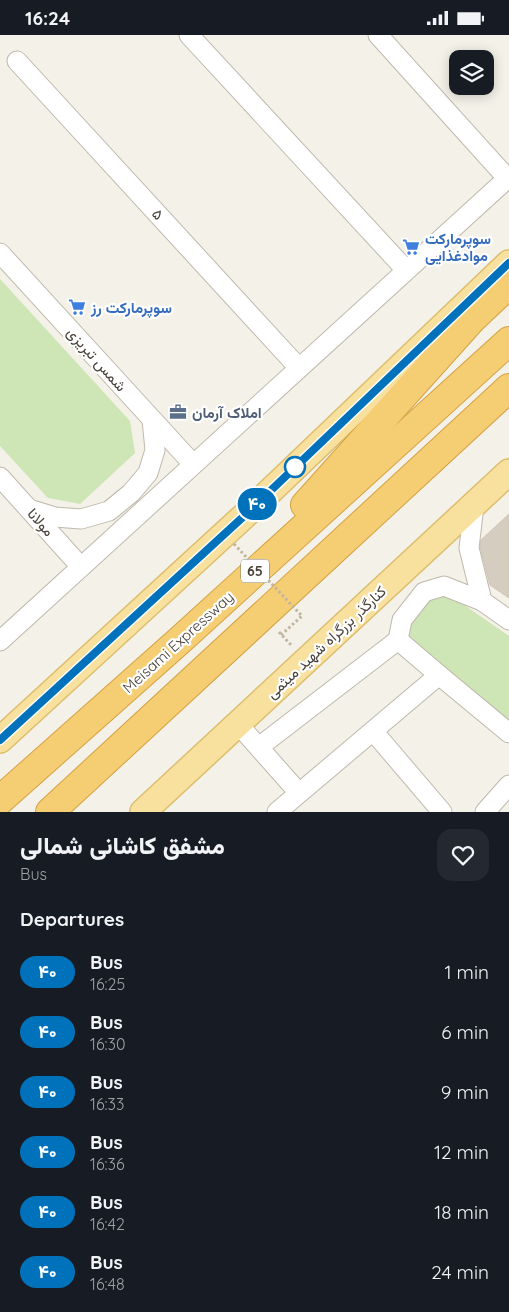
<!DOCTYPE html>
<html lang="en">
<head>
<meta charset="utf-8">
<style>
  body { margin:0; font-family:Quicksand,Vazirmatn,sans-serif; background:#242831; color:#f1f3f6; height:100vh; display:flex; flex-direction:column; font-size:19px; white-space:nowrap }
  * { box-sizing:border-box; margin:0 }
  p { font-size:16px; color:#9ea1a6 }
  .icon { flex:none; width:28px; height:28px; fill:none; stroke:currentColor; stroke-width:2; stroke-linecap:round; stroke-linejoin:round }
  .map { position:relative; height:777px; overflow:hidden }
  .sheet { display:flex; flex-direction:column; background:#171b24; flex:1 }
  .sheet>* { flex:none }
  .badge { padding:0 10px; border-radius:16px; font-size:18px; line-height:32px }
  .tools { position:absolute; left:449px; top:15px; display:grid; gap:10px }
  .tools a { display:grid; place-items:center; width:45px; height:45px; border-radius:10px; background:#171b24; box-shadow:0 2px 12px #0003; font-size:25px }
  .map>.badge { position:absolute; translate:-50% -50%; box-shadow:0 0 0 2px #fff }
  h2 { padding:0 20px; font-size:19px; line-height:45px }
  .round { display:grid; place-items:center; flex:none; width:52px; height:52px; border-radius:15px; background:#242831 }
  .summary { display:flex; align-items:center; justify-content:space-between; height:85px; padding:0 20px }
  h1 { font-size:24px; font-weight:800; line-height:38px }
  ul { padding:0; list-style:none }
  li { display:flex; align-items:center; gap:15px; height:60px; padding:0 20px }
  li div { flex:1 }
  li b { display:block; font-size:19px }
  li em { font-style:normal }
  li .badge { min-width:55px; font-weight:700; text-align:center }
  .status { display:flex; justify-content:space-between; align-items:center; height:35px; padding:0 25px; background:#171b24; direction:ltr }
  .status svg { height:14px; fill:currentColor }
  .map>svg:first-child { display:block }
</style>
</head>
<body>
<div class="status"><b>16:24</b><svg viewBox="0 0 49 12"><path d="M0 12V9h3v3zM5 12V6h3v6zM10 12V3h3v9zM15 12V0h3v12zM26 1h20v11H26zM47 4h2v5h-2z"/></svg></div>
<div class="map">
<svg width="509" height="777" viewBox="0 0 509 777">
  <rect width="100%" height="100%" fill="#f4f1e9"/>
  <g fill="#cee5b5">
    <polygon points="0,244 130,386 135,418 80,469 48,463 0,411"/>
    <polygon points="444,556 509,601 509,685 409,605 407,587 425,561"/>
  </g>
  <polygon fill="#d5cdbf" stroke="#cfc5b3" points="509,479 509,563 490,550 480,512 481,505"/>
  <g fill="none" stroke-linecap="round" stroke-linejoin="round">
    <g stroke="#bfb9ac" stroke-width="21">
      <g id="minor">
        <polyline points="189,0 406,235"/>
        <polyline points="378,0 507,143"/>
        <polyline points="17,26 299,333"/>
        <polyline points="0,218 193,429"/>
        <polyline points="0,442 81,532"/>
        <polyline points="474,471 469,513 482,566"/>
        <polyline points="29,474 55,482 81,484 109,476 131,458 148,438 155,415 152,385"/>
        <polyline points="398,605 439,640 509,698"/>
        <polyline points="0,606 509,142"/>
        <polyline points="238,689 299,758"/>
        <polyline points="373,696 442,777"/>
        <polyline points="259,712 398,605 402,585 424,557 444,551 482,566 509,585"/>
        <polyline points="277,777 439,640"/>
        <polyline points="485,777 509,750"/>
      </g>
    </g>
    <g stroke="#ddbe6e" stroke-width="28">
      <g id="major">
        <polyline points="0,705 243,482 509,228"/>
        <polyline points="143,777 509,437"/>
      </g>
    </g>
    <g stroke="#d4a243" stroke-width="30">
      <g id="highway">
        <polyline points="305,470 473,283 509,249"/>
        <polyline points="0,765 179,606 509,306"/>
        <polyline points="50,777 509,353"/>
      </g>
    </g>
    <g stroke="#c0b59e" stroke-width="3" stroke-dasharray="2.5 2.5" stroke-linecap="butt">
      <polyline points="279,597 292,611"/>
      <polyline points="281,600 302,581"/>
    </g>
    <use href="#minor" stroke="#fff" stroke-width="19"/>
    <use href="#major" stroke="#f8e09e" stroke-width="25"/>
    <use href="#highway" stroke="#f5cd73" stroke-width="28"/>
    <polyline stroke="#c0b59e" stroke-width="3" stroke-dasharray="2.5 2.5" stroke-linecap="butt" points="234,509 302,581"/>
  </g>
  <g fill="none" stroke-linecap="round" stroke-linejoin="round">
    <g stroke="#fff" stroke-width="11">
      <polyline id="line" points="0,705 243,482 509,228"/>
    </g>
    <use href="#line" stroke="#0072bc" stroke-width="8"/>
  </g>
  <defs>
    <g id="supermarket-bare" transform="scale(1.35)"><path d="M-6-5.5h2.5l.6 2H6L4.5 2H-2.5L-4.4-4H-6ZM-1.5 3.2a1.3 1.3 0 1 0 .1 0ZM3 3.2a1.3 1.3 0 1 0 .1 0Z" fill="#3f7fe0" stroke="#fff" stroke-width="2.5" paint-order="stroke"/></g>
    <g id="office-bare" transform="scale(1.35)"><path d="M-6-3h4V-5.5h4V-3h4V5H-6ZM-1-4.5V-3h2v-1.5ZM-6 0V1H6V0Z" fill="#5c6f8a" stroke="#fff" stroke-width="2.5" paint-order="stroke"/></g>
  </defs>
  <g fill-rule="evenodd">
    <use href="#supermarket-bare" x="411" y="212"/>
    <use href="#supermarket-bare" x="77" y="272"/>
    <use href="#office-bare" x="178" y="377"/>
  </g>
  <circle fill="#fff" stroke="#0072bc" stroke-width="2.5" cx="295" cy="432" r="10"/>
  <g text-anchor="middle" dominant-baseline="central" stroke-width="4.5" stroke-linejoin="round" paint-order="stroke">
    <rect fill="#fff" stroke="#7e7a74" stroke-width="1" x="241" y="524.5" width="28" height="23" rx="4"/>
    <g font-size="14" font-weight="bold" fill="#474138">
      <text x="255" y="536">65</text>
    </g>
    <g font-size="15" fill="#474138" stroke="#fff">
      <text transform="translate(158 179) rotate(47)">۵</text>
      <text transform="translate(97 324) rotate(48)">شمس تبریزی</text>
      <text transform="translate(41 487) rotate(48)">مولانا</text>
      <text transform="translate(178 607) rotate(-42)">Meisami Expressway</text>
      <text transform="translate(326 607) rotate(-43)">کنارگذر بزرگراه شهید میثمی</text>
    </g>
    <g font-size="15" font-weight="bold" fill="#366cbe" stroke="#fff" text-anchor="start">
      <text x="425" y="203">سوپرمارکت<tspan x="425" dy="17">موادغذایی</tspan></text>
      <text x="91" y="272">سوپرمارکت رز</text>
    </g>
    <g font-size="15" font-weight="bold" fill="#4e5e75" stroke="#fff" text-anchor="start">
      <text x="192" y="377">املاک آرمان</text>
    </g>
  </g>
</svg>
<div class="tools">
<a><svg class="icon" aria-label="layers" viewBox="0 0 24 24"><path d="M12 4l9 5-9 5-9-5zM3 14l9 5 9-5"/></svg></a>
</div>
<b class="badge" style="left:257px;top:469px;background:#0072bc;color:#fff">۴۰</b>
</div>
<section class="sheet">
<div class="summary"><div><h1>مشفق کاشانی شمالی</h1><p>Bus</p></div><a class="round"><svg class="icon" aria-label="heart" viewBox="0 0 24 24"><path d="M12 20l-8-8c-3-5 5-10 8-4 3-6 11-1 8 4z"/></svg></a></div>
<h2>Departures</h2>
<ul>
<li><span class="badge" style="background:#0072bc;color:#fff">۴۰</span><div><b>Bus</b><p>16:25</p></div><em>1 min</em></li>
<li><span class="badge" style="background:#0072bc;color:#fff">۴۰</span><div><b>Bus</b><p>16:30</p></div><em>6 min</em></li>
<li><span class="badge" style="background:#0072bc;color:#fff">۴۰</span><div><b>Bus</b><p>16:33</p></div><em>9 min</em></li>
<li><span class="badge" style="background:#0072bc;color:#fff">۴۰</span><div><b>Bus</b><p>16:36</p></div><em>12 min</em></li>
<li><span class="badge" style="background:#0072bc;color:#fff">۴۰</span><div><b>Bus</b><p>16:42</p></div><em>18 min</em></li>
<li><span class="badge" style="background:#0072bc;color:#fff">۴۰</span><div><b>Bus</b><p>16:48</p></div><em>24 min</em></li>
</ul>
</section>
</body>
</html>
